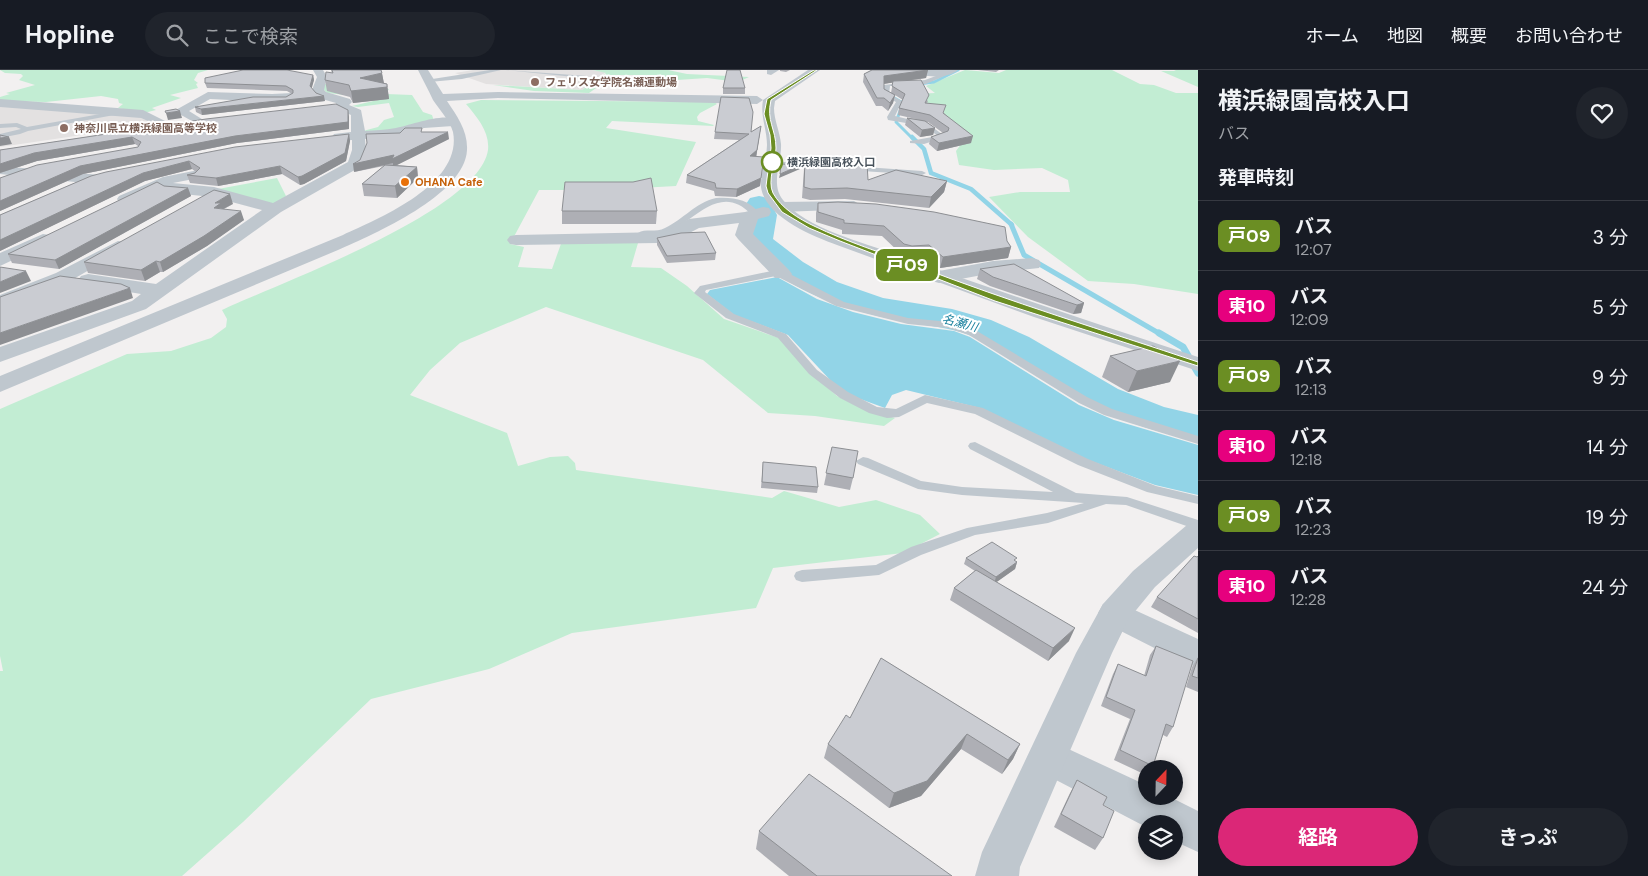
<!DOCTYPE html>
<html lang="ja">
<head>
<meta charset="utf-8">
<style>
  body { margin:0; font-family:"DM Sans","Noto Sans JP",sans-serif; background:#20242c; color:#f1f3f6; height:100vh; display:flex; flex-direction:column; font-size:19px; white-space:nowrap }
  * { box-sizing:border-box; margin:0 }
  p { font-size:16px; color:#9ea1a6 }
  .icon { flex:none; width:28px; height:28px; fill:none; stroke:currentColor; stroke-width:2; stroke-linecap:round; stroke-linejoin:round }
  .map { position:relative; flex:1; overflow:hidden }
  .sheet { display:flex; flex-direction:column; background:#171b24; width:450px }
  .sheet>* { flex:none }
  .badge { padding:0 10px; border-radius:8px; font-size:18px; line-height:32px }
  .needle { width:32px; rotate:22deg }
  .fabs { position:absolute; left:1138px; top:690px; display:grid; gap:10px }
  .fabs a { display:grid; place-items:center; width:45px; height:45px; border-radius:50%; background:#171b24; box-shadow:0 2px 12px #0003; font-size:25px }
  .map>.badge { position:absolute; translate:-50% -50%; box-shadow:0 0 0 2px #fff }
  h2 { padding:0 20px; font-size:19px; line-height:45px }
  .round { display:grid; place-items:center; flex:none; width:52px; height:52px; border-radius:26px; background:#20242c }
  .overview { display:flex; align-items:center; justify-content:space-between; height:85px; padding:0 20px }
  h1 { font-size:24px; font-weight:700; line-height:38px }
  .button { display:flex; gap:10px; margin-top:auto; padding:10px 20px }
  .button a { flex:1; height:58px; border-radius:30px; background:#db2777; color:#fff; font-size:20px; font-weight:700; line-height:58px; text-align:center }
  .button a+a { background:#20242c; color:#f1f3f6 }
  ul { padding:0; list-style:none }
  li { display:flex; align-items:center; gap:15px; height:70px; padding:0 20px; border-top:1px solid #363941 }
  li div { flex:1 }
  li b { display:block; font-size:19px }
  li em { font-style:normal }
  li .badge { min-width:55px; font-weight:700; text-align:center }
  header { display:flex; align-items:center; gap:30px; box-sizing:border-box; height:70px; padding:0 25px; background:#171b24; border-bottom:1px solid #363941 }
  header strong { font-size:24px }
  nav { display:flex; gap:28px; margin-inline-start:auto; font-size:18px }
  .search { width:350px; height:45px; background:#20242c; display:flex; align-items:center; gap:12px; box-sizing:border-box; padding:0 18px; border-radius:28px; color:#9ea1a6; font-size:19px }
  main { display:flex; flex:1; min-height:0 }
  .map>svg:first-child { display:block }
</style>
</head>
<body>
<header>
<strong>Hopline</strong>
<div class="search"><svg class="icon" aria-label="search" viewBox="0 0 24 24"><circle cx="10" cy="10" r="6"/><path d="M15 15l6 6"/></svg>ここで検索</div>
<nav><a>ホーム</a><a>地図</a><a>概要</a><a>お問い合わせ</a></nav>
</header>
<main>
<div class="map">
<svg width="1198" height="806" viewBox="0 0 1198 806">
  <rect width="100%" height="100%" fill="#f2f0f0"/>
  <g fill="#e3e1e1">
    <polygon points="473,0 592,0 606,2 582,20 486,14 455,3"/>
    <polygon points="0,35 131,44 157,54 0,77"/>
  </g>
  <g fill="#c2edd3">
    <polygon points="0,0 208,0 198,3 194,10 198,13 196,14 198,18 170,25 181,28 152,38 156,40 144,43 118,38 123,34 119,33 118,29 101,26 46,32 0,31 0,27 10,24 6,23 35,15 19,10 23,6 21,4 5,3"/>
    <polygon points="593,0 668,0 687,4 749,7 738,12 707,8 677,10 638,5 615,5 589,23 534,21 493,15 582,20 606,3"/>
    <polygon points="965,0 999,3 1006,0 1112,0 1140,14 1154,15 1176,23 1198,23 1198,224 1134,214 1088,211 1028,167 989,127 1020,122 1070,122 1068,110 1042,98 994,100 959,95 956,81 964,70 944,51 944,39 904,36 913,24 935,23 926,16"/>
    <polygon points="1174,0 1198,0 1198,17 1161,1 1176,1"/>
    <polygon points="349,13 389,19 386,24 412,25 423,42 432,45 434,51 401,59 365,62 363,61 378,57 384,50 394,47 389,33 358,37 352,36 382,29 327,23 322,18 325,14"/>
    <path d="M481,30L714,32L717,34L700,43L697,47L698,51L714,55L713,56L612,51L606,58L696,72L676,116L603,120H539L510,174L524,177L518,197L552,199L562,171L638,173L631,197L661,198L687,216L724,249L779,268L812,304L837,326L863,339L895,348L884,356L815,346L768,343L703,290L546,237L460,273L430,300L410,325L507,363L518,396L550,387L568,386L575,393L576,400L772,428L784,421L839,437L876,430L920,445L940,464L903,483L773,498L756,538L572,563L489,599L371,629L243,752L182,806H0V601H3L0,586V339L127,284L171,281L211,268L226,257L227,249L222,240C276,214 479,142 488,80C490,62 477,47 466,34Z"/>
    <polygon points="277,108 286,126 274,135 218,119"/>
  </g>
  <polygon fill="#92d4e7" points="777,207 817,229 853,242 901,254 954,261 970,267 1079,335 1114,350 1198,375 1198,425 1155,415 1083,388 980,338 906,320 892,325 885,338 852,326 832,312 788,265 734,245 707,224 710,220"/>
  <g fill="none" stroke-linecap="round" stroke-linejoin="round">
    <g stroke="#92d4e7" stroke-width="3">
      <polyline points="919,14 934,12 958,0"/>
      <polyline points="891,26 903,33 896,52 913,69"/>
    </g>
    <polyline stroke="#92d4e7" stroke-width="4.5" points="912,67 924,79 931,103 971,119 1012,155"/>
    <polyline stroke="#92d4e7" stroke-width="5" points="1011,154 1024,185 1162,265"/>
    <polyline stroke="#92d4e7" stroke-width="7" points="1159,263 1183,277 1198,303"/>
    <path fill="#92d4e7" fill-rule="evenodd" d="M759,126L768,128L777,145L773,169L803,192L837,212L883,228L952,239L991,250L1029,267L1118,319L1164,337L1198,345V371C1150,361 1106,346 1063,321C1032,303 1003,280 969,265C949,257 927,256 906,252C851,242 777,220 743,171L749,145L746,134L750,128Z"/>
    <g fill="#bfc7ce" fill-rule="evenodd">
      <polygon points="490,0 501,0 462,9 429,12 426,10"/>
      <polygon points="505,0 587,6 584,8"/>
      <polygon points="944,3 949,4 926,14 890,16 889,24 902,31 895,46 928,54 946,67 924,74 910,73 910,71 938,66 924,56 888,50 887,47 896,32 883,25 884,15 925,10"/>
      <polygon points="123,40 125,43 28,61 20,64 0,68 0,64 21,59 16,57 0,58 0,54 17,53 27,57"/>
      <polygon points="772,91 823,95 827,97 823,99 769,95 768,93"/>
      <polygon points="850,96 922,101 926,103 922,105 847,100 847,96"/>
      <path d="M716,128C733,127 748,129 759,143L752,145C715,106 688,165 652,166C647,166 642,166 638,163C645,158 656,163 665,158C684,149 695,133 716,128Z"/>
      <polygon points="776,200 790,204 844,232 908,248 950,252 977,261 1087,327 1112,339 1198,366 1198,374 1104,345 1079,333 969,265 948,258 908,254 836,236 776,206 706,220 705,222 734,244 786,264 817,300 848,322 877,337 896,339 925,325 983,338 1088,389 1156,416 1198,426 1198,434 1147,422 1078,395 975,344 927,333 899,347 887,348 869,343 840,328 809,304 778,268 726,248 694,223 700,216"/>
      <polygon points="975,372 1076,423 1127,427 1198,450 1198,460 1126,435 1106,434 1048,453 975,465 921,485 879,505 802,512 796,510 794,506 796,502 802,500 876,495 911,477 967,458 1047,443 1084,433 962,425 918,419 858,394 856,391 863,387 868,388 921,411 962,417 1053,422 970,379 968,376 970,373"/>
    </g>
    <g fill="#bfc7ce" fill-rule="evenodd">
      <path d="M313,0H323L327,7L324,20L326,22L350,29L352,32L349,35L361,40L365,61C375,60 385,60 396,58C409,56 449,40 459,52L453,56L424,58L399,66L365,69L366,80L360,97L281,142L146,239L0,292V277L132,231L141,224L81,214L78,210L81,206L88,204L156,214L262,140L213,127L172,123L167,121L165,117L125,134L119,132L117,129L119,126L163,107L224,95L229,96L231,99L229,102L173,113L214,117L273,133L348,92L352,80V70L339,71L332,67L334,64L351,62V45L336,38V33L322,29L272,32L210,29L189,41L205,51L199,55L174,41L208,22L272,24L314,22L312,20L317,7Z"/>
      <polygon points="767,0 779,0 771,5 767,4"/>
      <path d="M911,0H958C949,9 920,8 911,0Z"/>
      <polygon points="0,29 143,40 175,56 169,60 141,48 0,37"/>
      <polygon points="0,96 122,107 130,112 122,117 0,104"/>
      <polygon points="854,131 862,136 860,139 781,142 773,137 781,132"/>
      <polygon points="763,137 769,138 771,142 769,146 758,149 753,164 789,200 792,204 789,208 775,208 738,169 735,165 739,153 699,158 674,171 658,173 516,175 510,174 507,170 510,166 516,165 664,162 689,149 745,142"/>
      <polygon points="43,164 49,165 52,169 49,173 0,196 0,183"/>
      <polygon points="118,171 124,172 127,176 124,180 70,211 0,238 0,225 56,203"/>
      <polygon points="1032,188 1039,190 1041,194 1039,198 993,203 939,213 932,211 929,207 932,203 939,201 993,191"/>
      <polygon points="1115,531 1198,569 1198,597 1186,594 1103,552 1098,543 1103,534"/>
      <polygon points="1049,670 1146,715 1146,726 1168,726 1198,741 1198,782 1174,771 1174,754 1146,754 1146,757 1035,699 1029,687 1035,675"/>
    </g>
    <g fill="#bfc7ce" fill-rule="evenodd">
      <path d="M418,0H428L443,24L498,22L757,26L763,30L757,34L498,28L447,31C457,46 468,61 467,80C465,125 374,164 338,180L0,322V306L343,165C380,148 463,114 453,62C450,51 439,39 433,30C429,21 423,10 418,0Z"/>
      <path d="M808,0H820L775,31L774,38C774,50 780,62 781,74C782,92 770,114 783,130C806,159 863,172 897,185C997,221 1097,254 1198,287V301L1034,247L837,175C813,166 765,147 761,117C760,103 767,89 767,75C767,59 760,46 763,30Z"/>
      <polygon points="1198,452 1198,478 1155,517 1128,550 1112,583 1020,797 1019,806 975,806 982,782 1076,583 1103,534 1133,501 1187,455"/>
    </g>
  </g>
  <g fill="#aeafb5" fill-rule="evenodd">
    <polygon points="331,0 381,0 384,13 387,14 389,29 353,33 350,27 327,21 325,10 332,3"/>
    <polygon points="780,0 790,0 786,2 780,1"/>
    <path d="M870,0H928L926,8L903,11L928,31L927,33L944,43L971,73L937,81L929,74L931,67L943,63L928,52H926L935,58L933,65L920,67L905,55L907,48L916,49L898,45L899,38L903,30L895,25L893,33L888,41L882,36H876L863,12L864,4L871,0ZM893,12L891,23L884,19V14Z"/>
    <polygon points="978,0 999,0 996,2"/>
    <polygon points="313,5 314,10 311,18 325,31 202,45 196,42 195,37 286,27 292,24 287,21 207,18 205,13"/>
    <rect x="723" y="18" width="22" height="6"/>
    <polygon points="349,47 349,59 237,73 83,104 0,141 0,108 138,77 138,76 135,74 37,91 0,103 0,80 206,49"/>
    <polygon points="761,56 756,87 764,87 760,116 736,127 715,126 714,121 686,113 687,105 739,70 714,69 715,62 751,62"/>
    <polygon points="422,62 449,69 397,95 417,97 418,108 397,128 364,126 362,114 384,96 354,102"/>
    <polygon points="349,64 350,71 346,91 304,114 300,115 282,104 218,116 190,113 187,105 196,102 192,99 145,111 0,181 0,145 91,106"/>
    <polygon points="805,89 868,110 947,111 944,122 929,138 845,129 810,130 802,128 804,99"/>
    <polygon points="164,116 188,118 191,126 59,199 12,193 8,184"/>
    <polygon points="818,133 1007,171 1011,177 1008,188 940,198 926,186 909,187 901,184 882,166 842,164 842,160 816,152 816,143"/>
    <polygon points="233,134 224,139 244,150 207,176 163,202 160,202 145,211 88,203 84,192"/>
    <polygon points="562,141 657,141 656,154 562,154"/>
    <polygon points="657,168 716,183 715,190 667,193 657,175"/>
    <polygon points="980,199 1084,233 1081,243 1073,244 990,216 977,209"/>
    <polygon points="1110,286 1170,312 1128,322 1102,307"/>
    <polygon points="832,377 853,408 850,420 824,415"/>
    <polygon points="763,392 818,417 817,423 761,418"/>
    <polygon points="1198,486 1198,563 1151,537 1157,527"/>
    <polygon points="966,488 1016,491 1017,492 1015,499 996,512 1069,571 1048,591 950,530 954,518 975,501 964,494"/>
    <polygon points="1156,576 1173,657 1167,667 1163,665 1153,696 1151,699 1146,699 1146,705 1114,690 1130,649 1101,636 1113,604 1118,594 1144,606 1150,585"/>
    <polygon points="1198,587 1198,622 1186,617 1192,597"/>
    <polygon points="881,588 1020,674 1013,689 1002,704 961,679 921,726 889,738 824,688 828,674 850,648"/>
    <polygon points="1077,710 1103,735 1103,768 1095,780 1054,757 1070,723"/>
    <polygon points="759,761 952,806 789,806 756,779"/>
  </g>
  <g fill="#8d8f93">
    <polygon points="928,0 926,8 883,14 884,6"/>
    <polygon points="382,3 384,14 360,8"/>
    <polygon points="313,5 314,10 311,21 310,16"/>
    <polygon points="387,14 389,29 353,33 351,21"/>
    <polygon points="895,25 893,33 888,41 890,33"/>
    <polygon points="324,26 325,31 202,45 201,39"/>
    <polygon points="348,40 349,47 349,59 237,73 83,104 0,141 0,131 80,96"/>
    <polygon points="180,41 182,48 168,50 166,43"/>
    <polygon points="761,56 756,88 750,86"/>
    <polygon points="935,58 933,65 920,67 922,60"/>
    <polygon points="448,62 449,69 393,97 393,93 354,102 353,94"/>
    <polygon points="349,64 350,71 346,91 304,114 300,115 298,107"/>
    <polygon points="973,66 971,73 937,81 939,73"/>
    <polygon points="9,67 12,74 0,76 0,68"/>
    <polygon points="132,67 135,74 37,91 0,103 0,94 34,83"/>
    <polygon points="189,91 192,99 145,111 0,181 0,170 143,103"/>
    <polygon points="801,95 800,99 779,108 780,104"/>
    <polygon points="280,96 282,104 218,116 216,108"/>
    <polygon points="417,97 418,108 397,128 395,116"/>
    <polygon points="761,108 760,116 736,127 737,119"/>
    <polygon points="947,111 944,122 929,138 931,127"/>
    <polygon points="188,118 191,126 59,199 55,190"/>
    <polygon points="230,124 233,134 223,139 214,138 215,133"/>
    <polygon points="241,141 244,150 207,176 163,202 160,192"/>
    <polygon points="1011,177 1008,188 940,198 943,187"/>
    <polygon points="156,191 160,202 145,211 141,200"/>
    <polygon points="26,201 31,211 0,223 0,212"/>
    <polygon points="130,218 133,228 0,275 0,263"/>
    <polygon points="1084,233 1081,243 1073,244 1077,235"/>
    <polygon points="1180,291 1170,312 1128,322 1137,301"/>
    <polygon points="1017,492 1015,499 994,514 996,507"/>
    <polygon points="1075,558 1069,571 1048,591 1053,578"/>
    <polygon points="967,664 961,679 921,726 889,738 894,723"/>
    <polygon points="1020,674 1013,689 1002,704 1008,690"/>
  </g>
  <g fill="#caccd2" stroke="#8d8f93">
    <polygon points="243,0 287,0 313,5 310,16 316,23 324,26 201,39 195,37 253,27 286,27 293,23 293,20 286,16 205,13 205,8"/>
    <polygon points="332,0 381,0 382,3 360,8 387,14 387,17 351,21 349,15 325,10 326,2 333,3"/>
    <polygon points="727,0 740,0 745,18 723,18"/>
    <polygon points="872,0 928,0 884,6 884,19 895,25 890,33 884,28 877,28 864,4"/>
    <polygon points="921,10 929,25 925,33 946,35 943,43 973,66 939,73 931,67 948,61 949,58 930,45 899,38 905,24 892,16 893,11"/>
    <polygon points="721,27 749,28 753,42 751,62 761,56 757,80 750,86 764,87 761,108 737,119 716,118 715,113 687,105 749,64 715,62"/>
    <polygon points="336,34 348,40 348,52 235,66 80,96 0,131 0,108 37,95 138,77 141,72 132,67 34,83 0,94 0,80 206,49"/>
    <polygon points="176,39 180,41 166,43 165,41"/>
    <polygon points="907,48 925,51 935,58 922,60"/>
    <polygon points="405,58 422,58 421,62 448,62 392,89 394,85 353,94 360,90 367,73 366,64 400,63"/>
    <polygon points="349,64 345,83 302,106 298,107 280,96 216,108 187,105 195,103 200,98 189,91 143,103 0,170 0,145 91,106 106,102 235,77"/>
    <polygon points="0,65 9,67 0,68"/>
    <polygon points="805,89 867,93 868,110 896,100 947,111 931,127 847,118 811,119 804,117"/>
    <polygon points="781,94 801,95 780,104"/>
    <polygon points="385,95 417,97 395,116 362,114"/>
    <polygon points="651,108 657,141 562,141 565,112 633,112"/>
    <polygon points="157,112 164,116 188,118 55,190 8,184"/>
    <polygon points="214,120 230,124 215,133 221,133 214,138 241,141 204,166 160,192 156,191 141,200 84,192"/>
    <polygon points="838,132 876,134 934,142 1005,157 1007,171 1011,177 943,187 929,175 912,176 904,174 884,156 844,153 844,150 818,142 818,133"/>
    <polygon points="705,162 716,183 667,186 657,168 681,163"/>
    <polygon points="1014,194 1084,233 1077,235 993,207 980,199"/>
    <polygon points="0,197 26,201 0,212"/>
    <polygon points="60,206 121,214 130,218 0,263 0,227"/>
    <polygon points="1153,276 1180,291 1137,301 1110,286"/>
    <polygon points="832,377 858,381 853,408 826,403"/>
    <polygon points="763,392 816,397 818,417 762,412"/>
    <polygon points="992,472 1017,488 1014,490 1017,492 996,507 966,488"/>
    <polygon points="1194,486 1197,487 1198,486 1198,549 1157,527"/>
    <polygon points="976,500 1075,558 1053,578 954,518"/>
    <polygon points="1156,576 1193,591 1173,657 1166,654 1153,696 1120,680 1135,640 1106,627 1118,594 1146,606"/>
    <polygon points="881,588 1020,674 1008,690 967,664 927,711 894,723 828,674 846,645 850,648"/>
    <polygon points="1198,588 1198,608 1192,606"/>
    <polygon points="809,704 952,806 817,806 759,761"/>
    <polygon points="1077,710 1107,727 1103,735 1114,741 1103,768 1061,744"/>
  </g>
  <path fill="#6b8e23" stroke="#fff" d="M814,0H817L771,30C766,51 776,59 776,78C776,91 767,111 773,123C781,138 799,149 814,156C847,172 883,183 917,196C1010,232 1106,261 1198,292V296L995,231L840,171L809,158L782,142L768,123L766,116L771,78L770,65L764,44L767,29Z"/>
  <g fill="#8d6e63" stroke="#fff" stroke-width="2">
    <circle cx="535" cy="12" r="5"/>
    <circle cx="64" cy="58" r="5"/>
  </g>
  <circle fill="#fff" stroke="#6b8e23" stroke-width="2.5" cx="772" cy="92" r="10"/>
  <circle fill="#e8710a" stroke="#fff" stroke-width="2" cx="405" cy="112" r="5"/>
  <g text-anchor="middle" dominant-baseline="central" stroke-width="4" stroke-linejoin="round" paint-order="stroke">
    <g font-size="11" font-weight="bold" fill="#785e54" stroke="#fff" text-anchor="start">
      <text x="545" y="12">フェリス女学院名瀬運動場</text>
      <text x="74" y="58">神奈川県立横浜緑園高等学校</text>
    </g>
    <g font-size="11" font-weight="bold" fill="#49535c" stroke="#fff" text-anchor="start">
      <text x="787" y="92">横浜緑園高校入口</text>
    </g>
    <g font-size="11" font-weight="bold" fill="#c56008" stroke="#fff" text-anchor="start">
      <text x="415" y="112">OHANA Cafe</text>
    </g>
    <g font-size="12" font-style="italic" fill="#167e9c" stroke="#fff">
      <text transform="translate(960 253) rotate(15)">名瀬川</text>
    </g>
  </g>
</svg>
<div class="fabs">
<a><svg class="needle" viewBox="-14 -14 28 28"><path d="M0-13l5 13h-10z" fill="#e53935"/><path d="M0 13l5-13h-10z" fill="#9ea1a6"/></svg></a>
<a><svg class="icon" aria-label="layers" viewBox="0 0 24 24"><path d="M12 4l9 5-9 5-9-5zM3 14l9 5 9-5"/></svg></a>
</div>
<b class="badge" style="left:907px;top:195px;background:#6b8e23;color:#fff">戸09</b>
</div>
<section class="sheet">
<div class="overview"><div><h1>横浜緑園高校入口</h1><p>バス</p></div><a class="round"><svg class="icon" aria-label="heart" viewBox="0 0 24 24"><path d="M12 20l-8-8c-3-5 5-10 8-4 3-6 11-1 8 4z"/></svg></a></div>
<h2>発車時刻</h2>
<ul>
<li><span class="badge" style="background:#6b8e23;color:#fff">戸09</span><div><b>バス</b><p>12:07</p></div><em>3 分</em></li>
<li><span class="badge" style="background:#e6007e;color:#fff">東10</span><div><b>バス</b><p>12:09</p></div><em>5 分</em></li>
<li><span class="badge" style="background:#6b8e23;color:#fff">戸09</span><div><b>バス</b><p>12:13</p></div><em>9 分</em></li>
<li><span class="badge" style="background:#e6007e;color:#fff">東10</span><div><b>バス</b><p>12:18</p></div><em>14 分</em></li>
<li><span class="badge" style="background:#6b8e23;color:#fff">戸09</span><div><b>バス</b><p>12:23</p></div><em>19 分</em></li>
<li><span class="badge" style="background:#e6007e;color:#fff">東10</span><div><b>バス</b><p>12:28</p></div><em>24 分</em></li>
</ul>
<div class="button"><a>経路</a><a>きっぷ</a></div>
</section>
</main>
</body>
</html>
